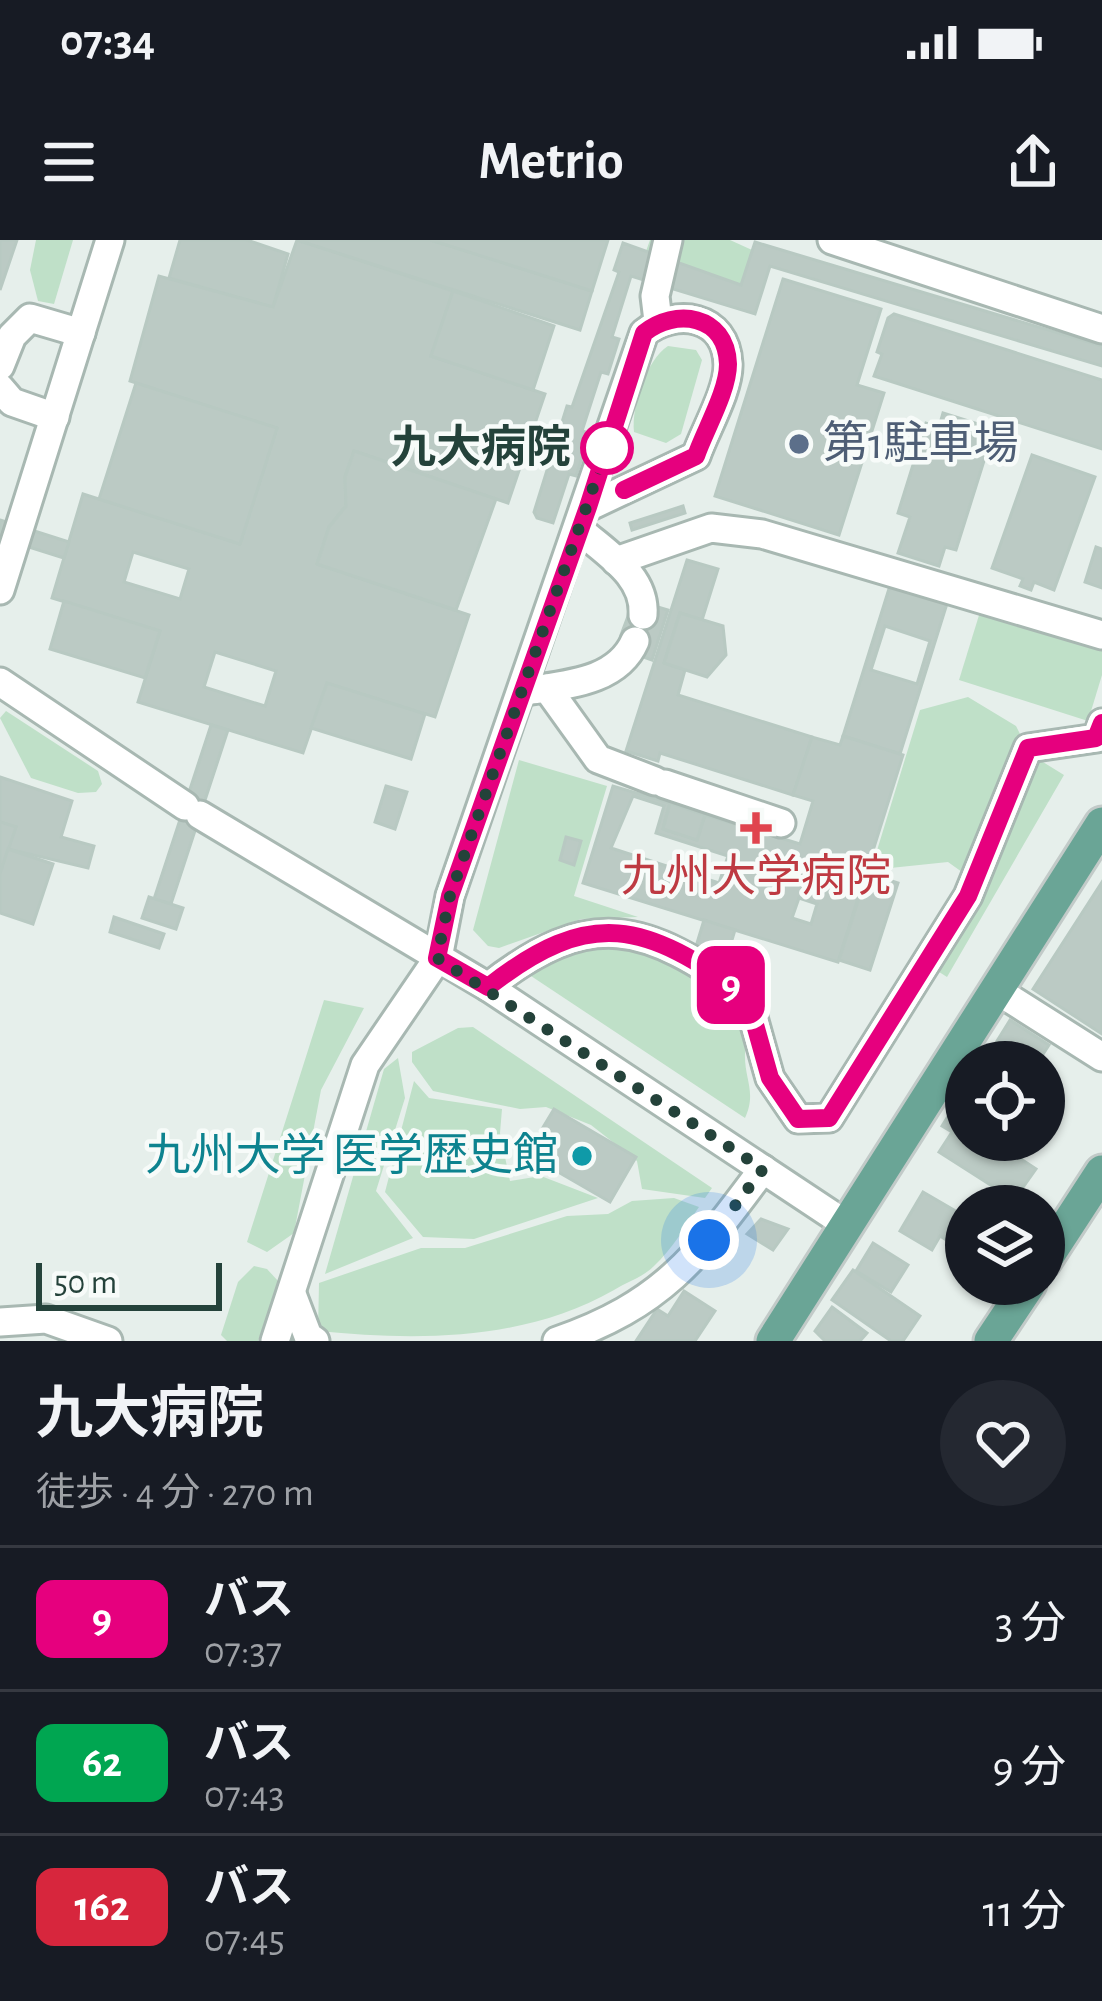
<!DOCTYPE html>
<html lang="ja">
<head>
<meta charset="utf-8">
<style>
  body { margin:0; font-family:"Alegreya Sans","Noto Sans JP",sans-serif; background:#242831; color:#f1f3f6; height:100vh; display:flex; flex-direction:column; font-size:45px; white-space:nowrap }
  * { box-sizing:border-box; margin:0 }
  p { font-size:39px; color:#9ea1a6 }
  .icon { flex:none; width:66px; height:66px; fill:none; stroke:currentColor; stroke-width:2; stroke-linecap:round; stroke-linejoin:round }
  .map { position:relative; height:1101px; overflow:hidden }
  .panel { display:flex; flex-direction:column; background:#171b24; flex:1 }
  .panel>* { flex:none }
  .badge { padding:0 24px; border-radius:18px; font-size:42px; line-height:78px }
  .tools { position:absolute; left:945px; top:801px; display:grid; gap:24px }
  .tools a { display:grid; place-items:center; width:120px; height:120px; border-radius:50%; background:#171b24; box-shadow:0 3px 9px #0004; font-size:60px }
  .scale { position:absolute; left:36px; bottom:30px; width:186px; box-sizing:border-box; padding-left:12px; border:6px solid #24423a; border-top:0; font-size:33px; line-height:42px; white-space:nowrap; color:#24423a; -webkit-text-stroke:9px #f7fbf9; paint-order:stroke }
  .you { position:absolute; width:60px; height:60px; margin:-30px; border:9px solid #fff; border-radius:50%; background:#1a73e8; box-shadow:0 0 0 18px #1a73e833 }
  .map>.badge { position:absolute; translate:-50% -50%; box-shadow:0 0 0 6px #fff }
  .round { display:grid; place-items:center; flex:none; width:126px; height:126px; border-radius:63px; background:#242831 }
  .overview { display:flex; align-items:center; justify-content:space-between; height:204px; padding:0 36px }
  h1 { font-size:57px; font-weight:700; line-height:90px }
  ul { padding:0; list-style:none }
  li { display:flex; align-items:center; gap:36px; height:144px; padding:0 36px; border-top:3px solid #363941 }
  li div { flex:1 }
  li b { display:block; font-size:45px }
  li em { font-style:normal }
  li .badge { min-width:132px; font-weight:700; text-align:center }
  .status { display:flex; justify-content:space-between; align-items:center; height:84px; padding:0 60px; background:#171b24; direction:ltr }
  .status svg { height:33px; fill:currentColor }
  header { display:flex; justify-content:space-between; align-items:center; height:156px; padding:0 36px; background:#171b24; font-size:54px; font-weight:700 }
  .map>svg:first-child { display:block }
</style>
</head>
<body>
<div class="status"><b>07:34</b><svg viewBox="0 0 49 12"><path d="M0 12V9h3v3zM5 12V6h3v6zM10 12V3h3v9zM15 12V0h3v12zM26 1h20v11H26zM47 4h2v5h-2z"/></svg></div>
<header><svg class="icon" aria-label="menu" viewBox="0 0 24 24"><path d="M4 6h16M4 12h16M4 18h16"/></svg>Metrio<svg class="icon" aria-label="share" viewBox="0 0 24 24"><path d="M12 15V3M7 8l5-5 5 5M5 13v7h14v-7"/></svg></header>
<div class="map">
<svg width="1102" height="1101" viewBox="0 0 1102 1101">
  <rect width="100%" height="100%" fill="#e6efeb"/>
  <g fill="#bfe0c8">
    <polygon points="36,0 73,0 54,64 38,61 30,30"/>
    <polygon points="650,0 730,0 752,10 741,45 645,14"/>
    <path d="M668,106L696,110L702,120L681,194L666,203L634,192C631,168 646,120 668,106Z"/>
    <polygon points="980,372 1102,410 1102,435 1088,481 959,440"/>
    <polygon points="968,457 1016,486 1030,514 1064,535 947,737 936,730 976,642 948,622 871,630 920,470"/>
    <polygon points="6,471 98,531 102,544 96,552 78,553 31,538 0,478"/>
    <polygon points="519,520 607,546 574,656 638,677 581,679 499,708 488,706 473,690"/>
    <path d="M586,698C630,709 712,731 740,771C748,783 746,806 745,813C744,839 757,852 745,878L531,736L534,726Z"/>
    <polygon points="324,760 364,768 321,850 294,993 267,1012 247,1002"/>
    <polygon points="473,787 712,948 705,958 642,949 637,921 591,885 546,867 520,869 433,851 412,822 412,812 458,788"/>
    <polygon points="398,818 405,858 376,951 413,998 325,1034 384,829"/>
    <polygon points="414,841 429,858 502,869 500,893 510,941 541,936 598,958 474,999 423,997 385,952"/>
    <path d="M674,958L699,967C685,987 672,1009 654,1026C643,1037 627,1042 614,1050C525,1101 418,1101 318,1091L319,1043L421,1008H465L567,976L608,974L632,961Z"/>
    <polygon points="254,1026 267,1029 279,1042 258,1101 227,1101 221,1095 238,1042"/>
  </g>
  <g fill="#bbcac4" stroke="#b8c9c2" stroke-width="3" fill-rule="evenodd">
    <polygon points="0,0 17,0 0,50"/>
    <polygon points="180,0 247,0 288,14 273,67 169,38"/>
    <path d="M297,0L453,51L431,116L545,154L508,263L354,211L345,237L346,266L329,287L317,324L469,375L435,477L327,443L303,513L138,462L160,391L52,358L83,254L240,304L277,188L130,141L159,36L273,67ZM133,312L189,329L180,359L124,342ZM215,412L276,431L265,466L204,447Z"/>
    <polygon points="297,0 431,0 592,51 580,90"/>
    <polygon points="431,0 608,0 592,51"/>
    <polygon points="755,2 1102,106 1102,126 770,26 755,74 631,36 612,97 619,99 608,134 601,132 582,191 590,193 576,236 569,234 553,283 537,278 534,272 567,166 572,167 619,32 614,30 623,3 741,45"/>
    <polygon points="783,39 881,69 857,145 884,153 839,295 715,256"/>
    <polygon points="453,51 554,86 533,150 431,116"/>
    <polygon points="894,74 1102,140 1102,209 874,136 882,114 877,112 888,78"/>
    <polygon points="136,143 277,188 240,304 99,259"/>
    <polygon points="943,173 994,189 956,310 945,307 939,326 898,313 910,277 898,273 926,183 939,187"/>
    <polygon points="534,191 555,197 550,216 529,210"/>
    <polygon points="354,211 496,259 456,370 317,324 329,287 346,266 345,237"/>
    <polygon points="1032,215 1095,237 1054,350 1034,342 1031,350 1020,346 1023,339 992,328"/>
    <polygon points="683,266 685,273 632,290 630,283"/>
    <polygon points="0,280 69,302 64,318 0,298"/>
    <polygon points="1096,307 1102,309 1102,348 1085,342"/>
    <polygon points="687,320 718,329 702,380 680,373 664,423 685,430 678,455 812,497 793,555 660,513 658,521 626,511"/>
    <path d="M893,336L950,354L900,514L843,496ZM885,386L930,401L917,444L871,430Z"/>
    <polygon points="64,361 160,391 145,438 50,409"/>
    <polygon points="651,365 668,370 652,420 635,414 638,402 621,395 630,371"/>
    <polygon points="680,373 723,386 726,415 707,437 664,423"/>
    <polygon points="327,443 425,474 411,519 311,488"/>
    <polygon points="211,485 228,490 171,664 154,659"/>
    <path d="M843,496L903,515L838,722L583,643L613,546L670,563L663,589L697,600L705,575L800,604L813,561L793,555L812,497L840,505ZM633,556L664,566L656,593L728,616L719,643L611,608ZM799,658L817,664L811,684L792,678Z"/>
    <polygon points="0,537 72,561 61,597 94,606 88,628 8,609 16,587 0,582"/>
    <polygon points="386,546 407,552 395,589 375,582"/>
    <polygon points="670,563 705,575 697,600 663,589"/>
    <polygon points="0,582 16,587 0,634"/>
    <polygon points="566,597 581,601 574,625 560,620"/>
    <polygon points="8,609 53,624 33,684 0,673 0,634"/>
    <polygon points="867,633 898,643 870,730 839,720"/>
    <polygon points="1102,642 1102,794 1033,749"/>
    <polygon points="149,657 183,668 176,689 142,678"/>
    <polygon points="114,677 164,694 159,708 110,692"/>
    <polygon points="704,680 735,690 725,723 694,713"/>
    <polygon points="1010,780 1049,805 1038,822 984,822"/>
    <polygon points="554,869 636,917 610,962 527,914"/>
    <polygon points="950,873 966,883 966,900 992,900 1036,929 1014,960 939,912 952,892 942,886"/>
    <polygon points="923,952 966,977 961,1009 940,996 932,1010 900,991"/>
    <polygon points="761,979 788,989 773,1010 747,994"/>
    <polygon points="873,1003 908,1025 891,1052 856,1031"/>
    <polygon points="853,1030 920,1076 903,1101 891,1101 832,1060"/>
    <polygon points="684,1051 715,1071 695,1101 636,1101 657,1069 668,1076"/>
    <polygon points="832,1067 867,1093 860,1101 825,1101 815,1091"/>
  </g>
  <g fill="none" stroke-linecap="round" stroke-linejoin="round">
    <g stroke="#a8b8b2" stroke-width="33">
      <g id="minor">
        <polyline points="832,0 1102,89"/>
        <polyline points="658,81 655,56 668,0"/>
        <polyline points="0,126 12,96 30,78 81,93"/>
        <polyline points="0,148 12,162 55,177"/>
        <path d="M580,290C606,313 646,336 643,375"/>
        <polyline points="616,321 711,288 762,294 1102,395"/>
        <polyline points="0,350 110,0"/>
        <polyline points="0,442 185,566"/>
        <polyline points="547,448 598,519 655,541"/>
        <path d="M532,450C572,444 618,440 635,401"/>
        <polyline points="665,544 781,583"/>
        <polyline points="200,575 488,747 844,983"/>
        <path d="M488,747C591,666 645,683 747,756L770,838L798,879L829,878L968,656L1028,508L1097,498L1102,483"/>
        <polyline points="998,751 1102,817"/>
        <polyline points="292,1054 308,1096 315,1101"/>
        <polyline points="0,1082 46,1079 108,1101"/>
        <path d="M275,1101L365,825L438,718L450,656L644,93C675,68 726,74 728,124C729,150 705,190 696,216L588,267"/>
        <path d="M557,1101C664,1064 698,1016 763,929"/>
      </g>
    </g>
    <g stroke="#c2cac8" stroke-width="39">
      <g id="major">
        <polyline points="1044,1021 1102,932"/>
        <polyline points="773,1101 1102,584"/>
        <polyline points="991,1101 1029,1044"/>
      </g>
    </g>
    <use href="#minor" stroke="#fff" stroke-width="27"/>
    <use href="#major" stroke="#6aa596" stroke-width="33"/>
  </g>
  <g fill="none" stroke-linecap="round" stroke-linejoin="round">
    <g stroke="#fff" stroke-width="27">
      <path id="line" d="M624,250L696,216C705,190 728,151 728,124C726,74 675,68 644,93L588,267L450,656L437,718L488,747C591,666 645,682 747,756L770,838L798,879L829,878L968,656L1028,508L1096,498L1102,483"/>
    </g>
    <use href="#line" stroke="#e6007e" stroke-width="18"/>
    <polyline stroke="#24423a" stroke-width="12" stroke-dasharray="0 21.6" points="607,208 450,656 437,718 763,929 709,1000"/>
  </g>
  <circle fill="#5c6f8a" stroke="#f7fbf9" stroke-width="4.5" cx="799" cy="204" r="12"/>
  <circle fill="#fff" stroke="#e6007e" stroke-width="6" cx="607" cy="208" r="24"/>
  <path fill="#e0444e" stroke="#f7fbf9" stroke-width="4.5" d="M750 570h12v12h12v12h-12v12h-12v-12h-12v-12h12z"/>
  <circle fill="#0f9aa8" stroke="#f7fbf9" stroke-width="4.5" cx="582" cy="916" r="12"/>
  <g text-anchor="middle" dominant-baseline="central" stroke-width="9" stroke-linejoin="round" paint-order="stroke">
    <g font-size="45" fill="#4e5e75" stroke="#f7fbf9" text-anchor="start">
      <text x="823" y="204">第1駐車場</text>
    </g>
    <g font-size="45" font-weight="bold" fill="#24423a" stroke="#f7fbf9" text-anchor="end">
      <text x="571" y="208">九大病院</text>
    </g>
    <g font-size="45" fill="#be3a42" stroke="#f7fbf9">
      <text x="756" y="637">九州大学病院</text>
    </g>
    <g font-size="45" fill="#0d838f" stroke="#f7fbf9" text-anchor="end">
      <text x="558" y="916">九州大学 医学歴史館</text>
    </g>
  </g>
</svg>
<div class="tools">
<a><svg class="icon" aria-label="locate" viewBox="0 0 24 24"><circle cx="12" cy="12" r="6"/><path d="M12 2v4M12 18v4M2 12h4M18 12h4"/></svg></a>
<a><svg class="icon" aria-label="layers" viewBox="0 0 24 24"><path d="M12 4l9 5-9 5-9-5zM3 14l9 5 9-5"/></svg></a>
</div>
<div class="scale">50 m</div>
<div class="you" style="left:709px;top:1000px"></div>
<b class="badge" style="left:731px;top:745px;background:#e6007e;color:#fff">9</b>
</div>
<section class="panel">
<div class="overview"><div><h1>九大病院</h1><p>徒歩 · 4 分 · 270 m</p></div><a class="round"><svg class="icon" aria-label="heart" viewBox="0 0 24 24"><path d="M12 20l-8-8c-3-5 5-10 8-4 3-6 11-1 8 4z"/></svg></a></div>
<ul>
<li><span class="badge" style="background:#e6007e;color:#fff">9</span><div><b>バス</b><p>07:37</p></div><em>3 分</em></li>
<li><span class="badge" style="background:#00a651;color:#fff">62</span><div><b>バス</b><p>07:43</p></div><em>9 分</em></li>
<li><span class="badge" style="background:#d7263d;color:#fff">162</span><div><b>バス</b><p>07:45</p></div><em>11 分</em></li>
</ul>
</section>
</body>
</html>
